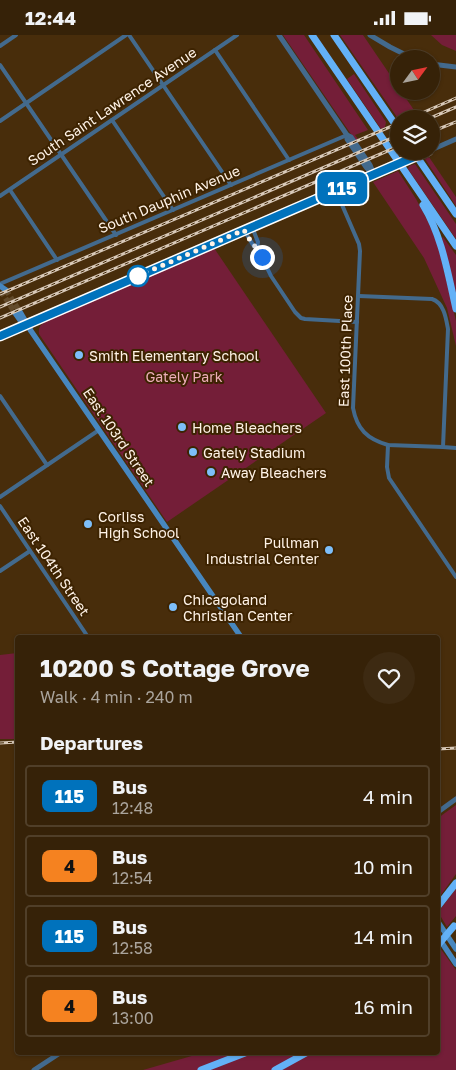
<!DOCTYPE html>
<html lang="en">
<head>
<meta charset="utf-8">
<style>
  body { margin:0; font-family:"Golos Text",sans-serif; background:#3d2a12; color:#f1f3f6; height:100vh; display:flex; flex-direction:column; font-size:19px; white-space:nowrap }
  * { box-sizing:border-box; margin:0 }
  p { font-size:16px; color:#aaa49c }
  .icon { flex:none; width:28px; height:28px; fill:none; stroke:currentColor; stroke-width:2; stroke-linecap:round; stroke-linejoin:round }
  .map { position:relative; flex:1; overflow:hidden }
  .sheet { position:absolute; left:15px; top:600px; width:425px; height:420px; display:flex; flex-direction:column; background:#362208; border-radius:5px; box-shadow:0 1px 4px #0004,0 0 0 1px #503f29 }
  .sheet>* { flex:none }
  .badge { padding:0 10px; border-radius:8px; font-size:18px; line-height:32px }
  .needle { width:32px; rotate:57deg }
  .fabs { position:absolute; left:390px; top:15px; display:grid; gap:10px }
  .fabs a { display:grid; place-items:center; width:50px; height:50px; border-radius:50%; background:#362208; box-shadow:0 1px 4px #0004,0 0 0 1px #503f29; font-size:25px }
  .you { position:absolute; width:25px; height:25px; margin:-12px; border:4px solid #fff; border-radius:50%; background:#1a73e8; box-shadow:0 0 0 8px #1a73e833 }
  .map>.badge { position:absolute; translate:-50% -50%; box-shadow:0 0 0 2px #fff }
  h2 { padding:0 25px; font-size:19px; line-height:45px }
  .round { display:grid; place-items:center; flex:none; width:52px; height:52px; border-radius:26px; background:#3d2a12 }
  .summary { display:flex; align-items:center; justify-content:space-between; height:85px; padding:0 25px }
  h1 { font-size:24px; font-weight:700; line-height:38px }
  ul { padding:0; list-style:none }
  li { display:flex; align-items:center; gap:15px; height:62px; margin:0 10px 8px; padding:0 15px; border:2px solid #503f29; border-radius:5px }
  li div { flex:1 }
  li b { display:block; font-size:19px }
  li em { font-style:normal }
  li .badge { min-width:55px; font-weight:700; text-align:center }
  .status { display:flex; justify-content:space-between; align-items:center; height:35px; padding:0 25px; background:#362208; direction:ltr }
  .status svg { height:14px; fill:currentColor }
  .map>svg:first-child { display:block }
</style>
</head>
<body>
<div class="status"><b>12:44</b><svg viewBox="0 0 49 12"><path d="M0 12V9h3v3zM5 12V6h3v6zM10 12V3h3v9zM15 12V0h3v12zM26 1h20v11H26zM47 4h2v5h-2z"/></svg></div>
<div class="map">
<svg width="456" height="1035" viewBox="0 0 456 1035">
  <rect width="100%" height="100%" fill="#482d0b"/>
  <g fill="#741e38">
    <polygon points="283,0 304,0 368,95 355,100 358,104 355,105"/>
    <polygon points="340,0 363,0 399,53 399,56 401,56 416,78 404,84 399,84 399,85"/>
    <polygon points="431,0 456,0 456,16 442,10"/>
    <polygon points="354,39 386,87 385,92 381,94 347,44"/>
    <polygon points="429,122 456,162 456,171 425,124"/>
    <polygon points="415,129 456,189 456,204 408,134 409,131"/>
    <polygon points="398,136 416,164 423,177 432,195 438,211 456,286 456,311 447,273 424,223 373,147"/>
    <polygon points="443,202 456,220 456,260 442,203"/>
    <path d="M214,213L326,378L167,487L39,299C38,292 41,289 47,286Z"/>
    <polygon points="17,618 17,704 0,704 0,620"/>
    <polygon points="456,770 456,839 438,864 438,783"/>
    <polygon points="456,854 456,881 447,892 438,877"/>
    <polygon points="440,913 456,935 456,1035 143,1035 202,1018 438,1018 438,916"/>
  </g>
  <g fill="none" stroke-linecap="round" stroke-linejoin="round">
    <g stroke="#634b2c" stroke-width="5.5" stroke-dasharray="5.5 3" stroke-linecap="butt">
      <polyline points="6,255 20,277"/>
      <polyline points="1,256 15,278"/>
    </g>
    <g stroke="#436a8d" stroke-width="4">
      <polyline points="129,0 231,150"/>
      <polyline points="0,11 16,0"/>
      <polyline points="215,15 289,125"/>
      <polyline points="0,30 116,200"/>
      <polyline points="112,85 173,175"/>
      <polyline points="0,86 126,0"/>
      <polyline points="10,155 57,225"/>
      <path d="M336,156L359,209L360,216L353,373C357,394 367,404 388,410L443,412"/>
      <polyline points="0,161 237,0"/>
      <polyline points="252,192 258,207 257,213"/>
      <polyline points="244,195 253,210 257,213 260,218 271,241 295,277 301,283 305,284 357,287"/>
      <polyline points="0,249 347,100"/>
      <path d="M359,261L432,264C444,268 446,283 448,294L443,412L456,413"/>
      <polyline points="0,361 47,430"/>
      <polyline points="388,410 387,432 389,443 456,542"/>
      <polyline points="0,462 99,395"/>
      <polyline points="0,471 88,602"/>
      <polyline points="0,536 30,516"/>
    </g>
    <g stroke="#436a8d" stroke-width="5">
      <polyline points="279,0 347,100 347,104 366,132 373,140"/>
      <polyline points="370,0 390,12 414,24"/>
      <polyline points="431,29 456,32"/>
      <polyline points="347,100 351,102 370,130 372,135"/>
      <polyline points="431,115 456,104"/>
      <polyline points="0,301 393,131"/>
      <polyline points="438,777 456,764"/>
      <polyline points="34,1035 60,1018"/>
    </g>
    <g stroke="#4787bf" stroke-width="5.5">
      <polyline points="0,251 6,255"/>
      <polyline points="20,277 31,296 241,602"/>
      <polyline points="15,278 20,285 26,289"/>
      <polyline points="438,887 456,914"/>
      <polyline points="438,902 456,929"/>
    </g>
    <g stroke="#63b1f7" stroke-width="7">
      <polyline points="312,0 456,211"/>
      <polyline points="334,0 399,95"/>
      <polyline points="413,116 456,179"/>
      <path d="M423,170C442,201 448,239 456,274"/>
      <polyline points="438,871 456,848"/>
      <polyline points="201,1035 245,1018"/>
      <polyline points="275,1035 306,1018"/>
    </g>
    <g stroke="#d8c9b9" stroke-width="3">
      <g id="rail">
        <polyline points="408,84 456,63"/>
        <polyline points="428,84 456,72"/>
        <polyline points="431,97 456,87"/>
        <polyline points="0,259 399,88"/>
        <polyline points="0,272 399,100"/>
        <polyline points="0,283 399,111"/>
        <polyline points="0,708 18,707"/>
        <polyline points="438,714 456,713"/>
      </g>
    </g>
    <use href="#rail" stroke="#3d2301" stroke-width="1" stroke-dasharray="4" stroke-linecap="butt"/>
    <polyline stroke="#436a8d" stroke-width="5" points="393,131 422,119"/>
    <polyline stroke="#63b1f7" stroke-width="7" points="438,910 454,891"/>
  </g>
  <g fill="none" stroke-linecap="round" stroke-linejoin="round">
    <g stroke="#fff" stroke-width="11">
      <polyline id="line" points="0,301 428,116"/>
    </g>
    <use href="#line" stroke="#0072bc" stroke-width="8"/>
    <polyline stroke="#fff3e7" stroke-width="5" stroke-dasharray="0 9" points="138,241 244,195 253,210 258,213 262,222"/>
  </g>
  <circle fill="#fff" stroke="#0072bc" stroke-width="2.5" cx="138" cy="241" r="10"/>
  <g fill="#7dbef9" stroke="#3d2301" stroke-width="2">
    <circle cx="79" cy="320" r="5"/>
    <circle cx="182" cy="392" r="5"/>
    <circle cx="193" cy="417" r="5"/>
    <circle cx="211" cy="437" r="5"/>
    <circle cx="88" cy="489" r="5"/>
    <circle cx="329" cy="515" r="5"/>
    <circle cx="173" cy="572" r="5"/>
  </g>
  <g text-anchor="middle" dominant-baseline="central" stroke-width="4" stroke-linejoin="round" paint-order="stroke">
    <g font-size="14" fill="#fff3e7" stroke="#3d2301">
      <text transform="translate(112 71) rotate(-34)">South Saint Lawrence Avenue</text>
      <text transform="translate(169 164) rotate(-23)">South Dauphin Avenue</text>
      <text transform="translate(345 316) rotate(-88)">East 100th Place</text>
      <text transform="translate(119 402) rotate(56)">East 103rd Street</text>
      <text transform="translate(54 531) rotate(56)">East 104th Street</text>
    </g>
    <g font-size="14" fill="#fff3e7" stroke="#3d2301" text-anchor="start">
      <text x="89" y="320">Smith Elementary School</text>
      <text x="192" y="392">Home Bleachers</text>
      <text x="203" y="417">Gately Stadium</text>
      <text x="221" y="437">Away Bleachers</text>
      <text x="98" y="481">Corliss<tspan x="98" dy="16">High School</tspan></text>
      <text x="319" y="507" text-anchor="end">Pullman<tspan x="319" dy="16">Industrial Center</tspan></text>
      <text x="183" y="564">Chicagoland<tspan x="183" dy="16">Christian Center</tspan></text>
    </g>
    <g font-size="14" fill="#edaeb9" stroke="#3d2301">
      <text x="184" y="341">Gately Park</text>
    </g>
  </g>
</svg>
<div class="fabs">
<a><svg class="needle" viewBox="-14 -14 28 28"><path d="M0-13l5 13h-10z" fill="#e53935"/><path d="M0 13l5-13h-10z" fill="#aaa49c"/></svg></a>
<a><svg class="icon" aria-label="layers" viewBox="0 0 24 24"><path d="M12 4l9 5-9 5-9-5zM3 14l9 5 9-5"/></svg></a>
</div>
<div class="you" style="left:262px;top:222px"></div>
<b class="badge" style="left:342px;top:153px;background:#0072bc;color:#fff">115</b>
<section class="sheet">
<div class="summary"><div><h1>10200 S Cottage Grove</h1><p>Walk · 4 min · 240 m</p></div><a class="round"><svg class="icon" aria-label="heart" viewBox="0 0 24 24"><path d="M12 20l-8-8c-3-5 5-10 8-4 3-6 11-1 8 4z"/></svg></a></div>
<h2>Departures</h2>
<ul>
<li><span class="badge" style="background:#0072bc;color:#fff">115</span><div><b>Bus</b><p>12:48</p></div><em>4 min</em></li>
<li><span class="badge" style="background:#f58220;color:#111">4</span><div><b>Bus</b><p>12:54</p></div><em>10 min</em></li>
<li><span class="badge" style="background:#0072bc;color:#fff">115</span><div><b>Bus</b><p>12:58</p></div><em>14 min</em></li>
<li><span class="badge" style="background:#f58220;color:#111">4</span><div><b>Bus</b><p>13:00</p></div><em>16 min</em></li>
</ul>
</section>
</div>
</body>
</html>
